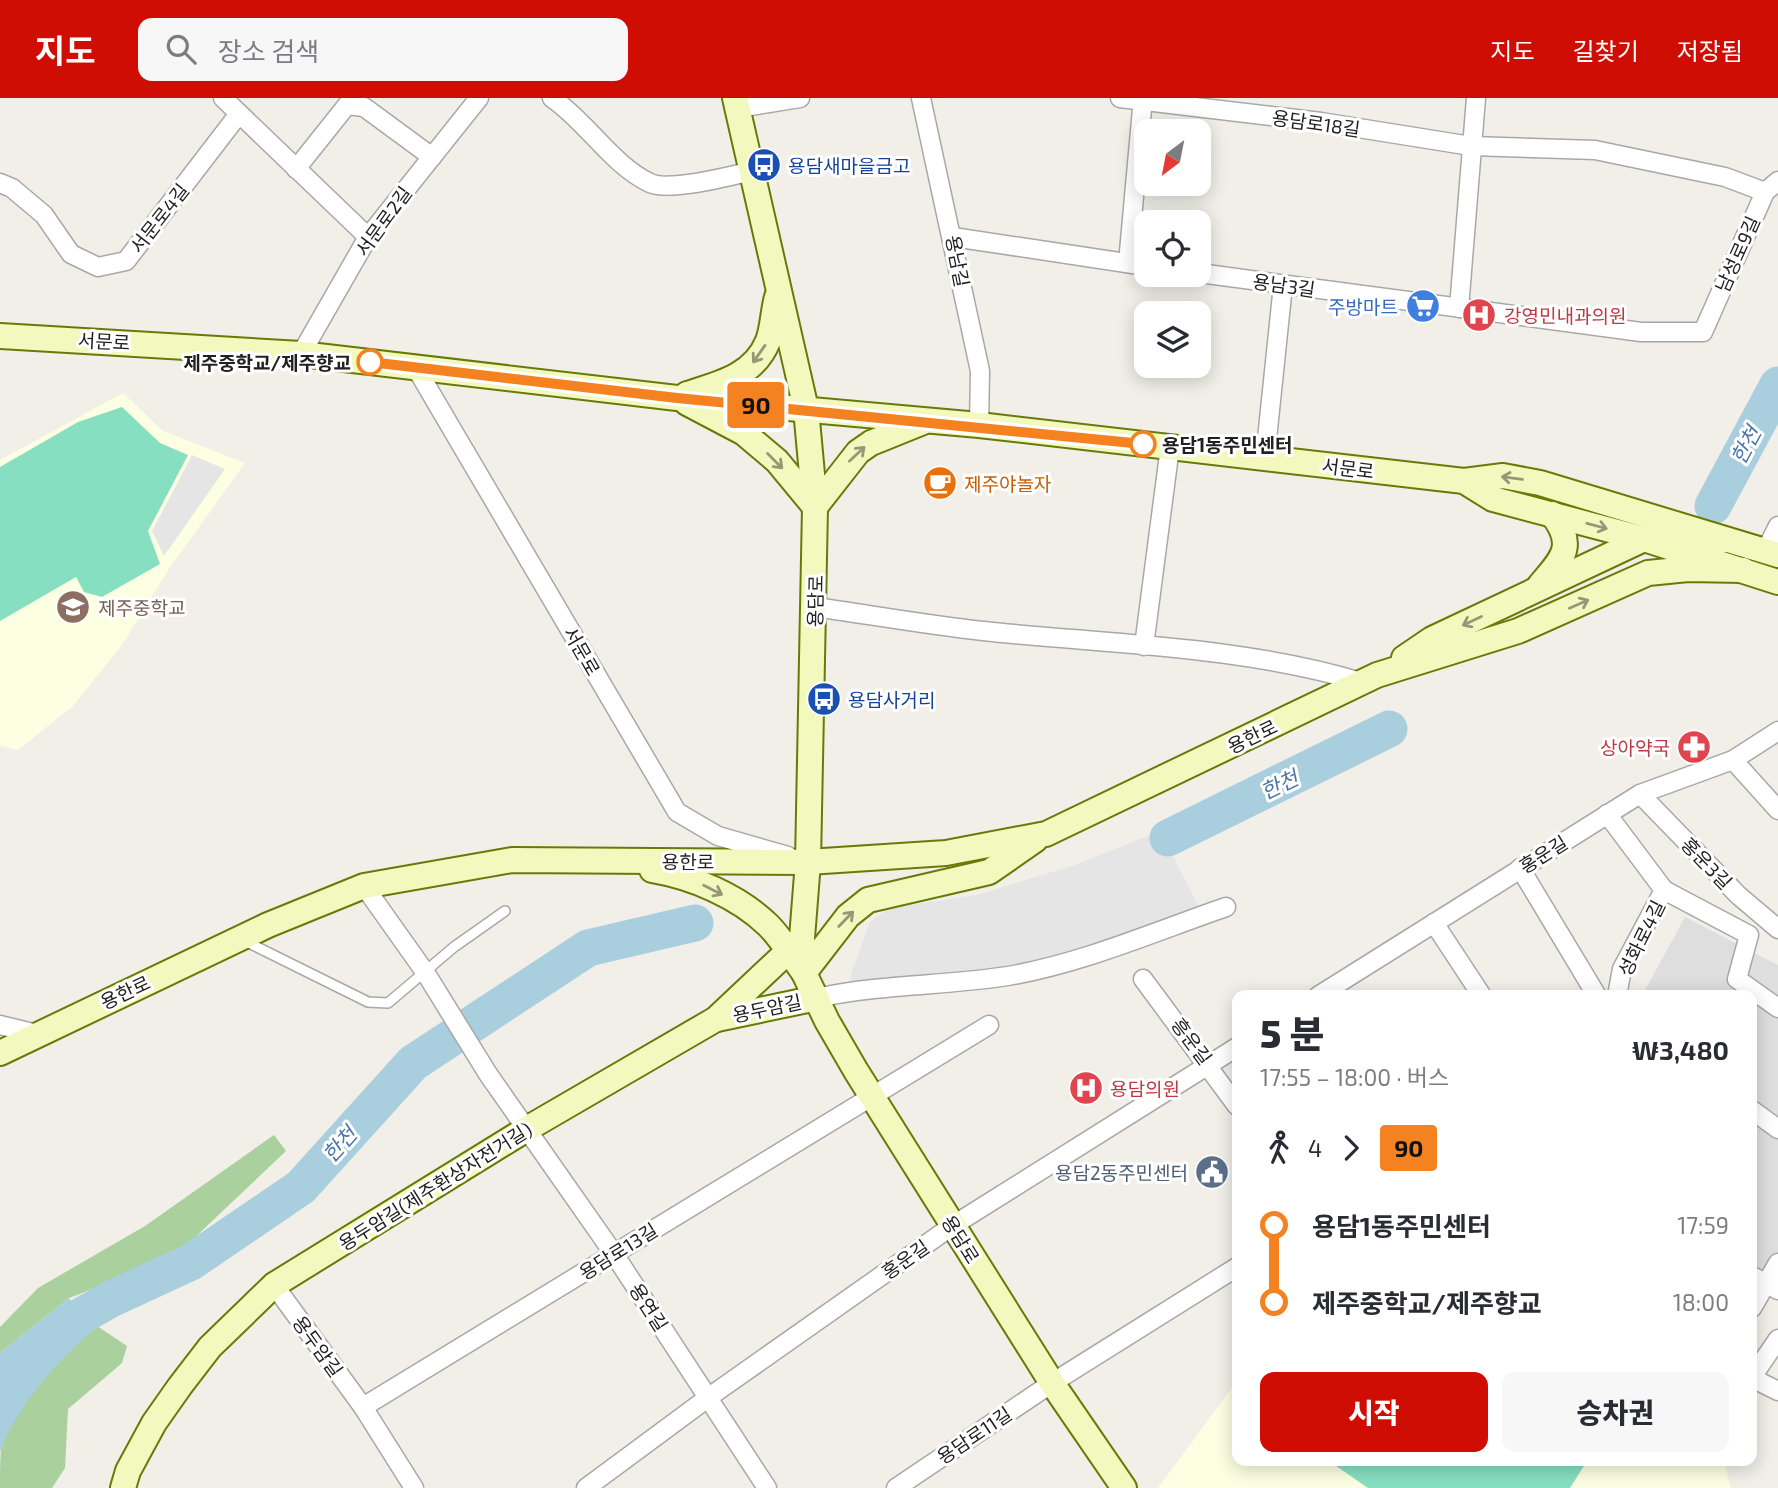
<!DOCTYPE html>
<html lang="ko">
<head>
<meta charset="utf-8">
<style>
  body { margin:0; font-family:"Exo 2","Noto Sans KR",sans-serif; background:#f7f7f7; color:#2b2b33; height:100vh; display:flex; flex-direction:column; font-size:26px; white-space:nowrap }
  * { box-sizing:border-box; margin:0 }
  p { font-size:23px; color:#7c7c81 }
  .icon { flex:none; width:38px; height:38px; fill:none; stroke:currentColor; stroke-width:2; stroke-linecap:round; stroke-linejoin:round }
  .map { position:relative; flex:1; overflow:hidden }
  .sheet { position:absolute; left:1232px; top:892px; width:525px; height:476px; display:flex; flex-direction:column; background:#fff; border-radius:14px; box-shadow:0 4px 18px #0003 }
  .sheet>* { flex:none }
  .badge { padding:0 14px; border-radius:5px; font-size:24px; line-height:46px }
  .needle { width:46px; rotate:212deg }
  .fabs { position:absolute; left:1134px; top:21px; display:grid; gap:14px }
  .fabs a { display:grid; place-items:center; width:77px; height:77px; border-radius:14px; background:#fff; box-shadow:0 4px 18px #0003; font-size:35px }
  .map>.badge { position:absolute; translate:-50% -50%; box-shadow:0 0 0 4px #fff }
  .legs { display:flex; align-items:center; gap:10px; height:77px; padding:0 28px; font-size:23px }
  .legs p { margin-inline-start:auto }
  .overview { display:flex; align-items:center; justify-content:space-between; height:119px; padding:0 28px }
  h1 { font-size:38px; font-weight:800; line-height:52px }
  .action { display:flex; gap:14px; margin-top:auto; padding:14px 28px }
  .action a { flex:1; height:80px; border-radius:14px; background:#d00d02; color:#fff; font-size:28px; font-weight:800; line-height:80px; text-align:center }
  .action a+a { background:#f7f7f7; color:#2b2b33 }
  ul { padding:0 28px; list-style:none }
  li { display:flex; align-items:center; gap:24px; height:77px; font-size:26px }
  li i { display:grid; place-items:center; width:10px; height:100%; margin:0 9px; background:currentColor }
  li i::after { content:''; width:18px; height:18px; margin:-9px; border:5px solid; border-radius:50%; background:#fff }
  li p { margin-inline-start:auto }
  li:first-child i { background:linear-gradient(#0000 50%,currentColor 0) }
  li:last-child i { background:linear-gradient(currentColor 50%,#0000 0) }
  header { display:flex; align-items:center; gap:42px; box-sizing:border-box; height:98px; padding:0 35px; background:#d00d02; color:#fff }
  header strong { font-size:33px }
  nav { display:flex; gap:38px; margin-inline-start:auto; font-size:24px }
  .search { width:490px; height:63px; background:#f7f7f7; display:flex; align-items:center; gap:18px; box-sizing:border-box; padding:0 24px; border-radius:14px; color:#7c7c81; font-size:26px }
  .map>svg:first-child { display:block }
</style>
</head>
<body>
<header>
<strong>지도</strong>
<div class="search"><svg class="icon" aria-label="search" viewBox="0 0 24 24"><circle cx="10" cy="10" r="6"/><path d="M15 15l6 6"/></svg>장소 검색</div>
<nav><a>지도</a><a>길찾기</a><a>저장됨</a></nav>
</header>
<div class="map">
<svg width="1778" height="1390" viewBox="0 0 1778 1390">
  <rect width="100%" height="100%" fill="#f1efe8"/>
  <polygon fill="#dfdede" points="1685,819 1778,867 1778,1185 1752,1229 1752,898 1642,898"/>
  <g fill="#fdffe3">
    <polygon points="123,295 163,333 245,365 169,471 122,547 72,609 18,652 0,648 0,362"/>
    <polygon points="1237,1283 1237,1363 1724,1363 1731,1390 1158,1390"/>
  </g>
  <g fill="#a9d09d">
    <polygon points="274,1037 286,1053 172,1161 69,1200 0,1255 0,1229 38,1190 145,1128"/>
    <path d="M97,1228L127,1248L122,1265L68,1311L65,1370L52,1390H0C0,1378 0,1363 1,1352C15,1302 60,1262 97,1228Z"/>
  </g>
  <g fill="#87dfc2">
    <polygon points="122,309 160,345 188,357 148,433 160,466 102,499 84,494 76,479 0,523 0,369 78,324"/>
    <polygon points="1329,1363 1587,1363 1570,1390 1368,1390"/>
  </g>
  <g fill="#e5e5e5">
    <polygon points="192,357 225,371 164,458 152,433"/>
    <polygon points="1160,733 1203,817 1064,866 849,893 852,873 870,824 889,810 977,797 1072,768"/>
  </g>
  <path fill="#a9cfde" d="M69,1200L81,1218L97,1228C57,1265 20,1303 0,1354V1255Z"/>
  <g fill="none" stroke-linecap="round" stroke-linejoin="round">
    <g stroke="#a9cfde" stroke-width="37">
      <polyline points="1713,408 1778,287"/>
      <polyline points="1168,740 1389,631"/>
      <polyline points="0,1298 22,1262 81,1218 111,1201 191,1164 301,1089 413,965 588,850 695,825"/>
    </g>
    <g stroke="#a8a8a8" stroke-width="12">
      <polyline id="lane" points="245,843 368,904 388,905 454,849 505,813"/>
    </g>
    <g stroke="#a8a8a8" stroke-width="21">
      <g id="street">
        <polyline points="223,0 368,139"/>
        <path d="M552,0C587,24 612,67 650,85C669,94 730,78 752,73"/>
        <polyline points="921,0 980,273 979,327"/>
        <polyline points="1120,0 1321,24 1471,48 1595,52 1725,79 1765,94"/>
        <polyline points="738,10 800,0"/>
        <polyline points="296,71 347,7 364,9 432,59"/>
        <polyline points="0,85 12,90 44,117 71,156 98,169 126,163 238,17"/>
        <polyline points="953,139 1146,168"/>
        <polyline points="1128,165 1143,0"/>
        <polyline points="1199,175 1641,234 1703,234 1765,94 1778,83"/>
        <polyline points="1459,210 1476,0"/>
        <polyline points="301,256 368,139 479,0"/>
        <polyline points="416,270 677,714 718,738 788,758"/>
        <polyline points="1265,360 1283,187"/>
        <polyline points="1765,454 1778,428"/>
        <path d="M815,509C871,517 927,527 983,533C1106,546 1243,548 1361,584"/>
        <polyline points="1144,548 1170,349"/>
        <polyline points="1733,662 1778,712"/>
        <polyline points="1640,696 1738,797 1778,831"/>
        <polyline points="1607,716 1664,792 1622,871 1617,898"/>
        <polyline points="1520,770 1597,898"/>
        <polyline points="364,788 425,874 488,976 614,1156 767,1390"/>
        <polyline points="1664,792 1749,837 1737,881 1778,910"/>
        <polyline points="1434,825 1482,898"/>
        <polyline points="1143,881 1237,1008"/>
        <polyline points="1318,898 1640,696 1733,662 1778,633"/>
        <path d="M817,900C880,886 944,888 1008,878C1083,865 1154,834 1226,809"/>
        <polyline points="0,927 37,936"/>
        <polyline points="1752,1012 1778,1031"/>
        <polyline points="1752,1178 1778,1192"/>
        <polyline points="274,1187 363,1309 414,1390"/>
        <polyline points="1752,1210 1778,1165"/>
        <polyline points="1752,1279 1778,1241"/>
        <polyline points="1752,1280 1778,1293"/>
        <polyline points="363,1309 989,927"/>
        <polyline points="586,1390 709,1299 952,1128 1237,949"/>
        <polyline points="896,1390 1052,1285 1237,1169"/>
      </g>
    </g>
    <g stroke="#677a06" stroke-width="28">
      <g id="secondary">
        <polyline points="735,0 806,311 815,409 808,764 802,840 804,875 827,923 856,973 1052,1285 1124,1390"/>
        <polyline points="0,238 301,256 677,300 979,327 1464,383 1493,401 1644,441 1778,484"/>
        <path d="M687,296C719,286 754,278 768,243C773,230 773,213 777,199"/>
        <polyline points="687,305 744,335 777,363 815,409 858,354 871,345 923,324"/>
        <polyline points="1464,383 1503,378 1540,385 1778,457"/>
        <path d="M1540,487C1562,461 1577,448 1552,416"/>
        <path d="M1404,560L1432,541L1644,441C1672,436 1697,444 1726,442"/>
        <path d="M652,772C693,779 738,798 768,827C782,841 793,860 804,875L848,818L868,802L989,774L1035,742"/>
        <polyline points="717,921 817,900"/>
        <polyline points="0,955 268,827 364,788 512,762 808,764 946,755 1046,736 1377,577 1518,533 1648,475 1688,471 1743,472"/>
        <polyline points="123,1390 128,1373 154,1325 180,1288 210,1249 274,1187 525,1032 716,921 802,840"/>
      </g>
    </g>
    <use href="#lane" stroke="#fff" stroke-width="9"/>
    <use href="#street" stroke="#fff" stroke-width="18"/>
    <use href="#secondary" stroke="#f3f9be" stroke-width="24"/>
  </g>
  <defs><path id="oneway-shaft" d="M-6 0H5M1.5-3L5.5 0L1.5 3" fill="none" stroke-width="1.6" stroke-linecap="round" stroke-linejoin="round" transform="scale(1.75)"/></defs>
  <g stroke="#949877">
    <use href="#oneway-shaft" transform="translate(759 256) rotate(125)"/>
    <use href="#oneway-shaft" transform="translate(857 356) rotate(-43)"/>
    <use href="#oneway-shaft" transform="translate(775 363) rotate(45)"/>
    <use href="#oneway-shaft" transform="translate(1512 380) rotate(-172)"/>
    <use href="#oneway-shaft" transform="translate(1597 428) rotate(15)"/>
    <use href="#oneway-shaft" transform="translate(1579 506) rotate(-24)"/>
    <use href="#oneway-shaft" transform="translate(1472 523) rotate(155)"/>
    <use href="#oneway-shaft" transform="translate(713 792) rotate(27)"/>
    <use href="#oneway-shaft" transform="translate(846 821) rotate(-46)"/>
  </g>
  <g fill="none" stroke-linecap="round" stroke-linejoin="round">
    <g stroke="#fff" stroke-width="16">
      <polyline id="line-1" points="370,264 677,300 1143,346"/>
    </g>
    <use href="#line-1" stroke="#f58220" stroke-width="10"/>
  </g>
  <defs>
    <g id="bus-disc" transform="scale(1.75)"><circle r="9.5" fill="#1a4fb4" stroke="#fff"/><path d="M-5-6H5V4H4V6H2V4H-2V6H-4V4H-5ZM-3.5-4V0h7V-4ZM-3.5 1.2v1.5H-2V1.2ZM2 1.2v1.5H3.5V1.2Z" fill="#fff"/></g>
    <g id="supermarket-disc" transform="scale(1.75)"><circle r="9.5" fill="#3f7fe0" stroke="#fff"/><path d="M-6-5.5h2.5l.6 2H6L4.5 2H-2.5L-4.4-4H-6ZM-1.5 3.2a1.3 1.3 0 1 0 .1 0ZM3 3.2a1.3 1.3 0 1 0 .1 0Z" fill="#fff"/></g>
    <g id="hospital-disc" transform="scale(1.75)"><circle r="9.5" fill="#e0444e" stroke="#fff"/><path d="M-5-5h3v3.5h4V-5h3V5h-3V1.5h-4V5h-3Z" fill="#fff"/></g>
    <g id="cafe-disc" transform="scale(1.75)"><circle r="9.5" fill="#e8710a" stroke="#fff"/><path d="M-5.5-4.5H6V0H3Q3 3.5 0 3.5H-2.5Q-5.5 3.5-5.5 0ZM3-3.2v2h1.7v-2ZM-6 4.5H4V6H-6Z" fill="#fff"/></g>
    <g id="school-disc" transform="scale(1.75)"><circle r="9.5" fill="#8d6e63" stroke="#fff"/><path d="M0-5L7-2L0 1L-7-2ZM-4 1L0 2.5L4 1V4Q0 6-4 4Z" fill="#fff"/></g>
    <g id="pharmacy-disc" transform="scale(1.75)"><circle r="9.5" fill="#e0444e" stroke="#fff"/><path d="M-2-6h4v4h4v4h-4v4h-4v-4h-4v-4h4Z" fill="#fff"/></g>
    <g id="civic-disc" transform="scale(1.75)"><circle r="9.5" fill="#5c6f8a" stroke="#fff"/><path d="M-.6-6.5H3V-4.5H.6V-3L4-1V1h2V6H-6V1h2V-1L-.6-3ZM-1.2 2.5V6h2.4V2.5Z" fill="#fff"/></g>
  </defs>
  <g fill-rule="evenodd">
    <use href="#bus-disc" x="764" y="67"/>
    <use href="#supermarket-disc" x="1423" y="208"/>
    <use href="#hospital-disc" x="1479" y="217"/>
    <use href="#cafe-disc" x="940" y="385"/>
    <use href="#school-disc" x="73" y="509"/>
    <use href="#bus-disc" x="824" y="601"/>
    <use href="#pharmacy-disc" x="1694" y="649"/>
    <use href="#hospital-disc" x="1086" y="990"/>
    <use href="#civic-disc" x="1212" y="1074"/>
  </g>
  <g fill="#fff" stroke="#f58220" stroke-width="3.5">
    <circle cx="370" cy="264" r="12"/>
    <circle cx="1143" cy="346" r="12"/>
  </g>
  <g text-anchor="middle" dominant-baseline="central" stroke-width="6" stroke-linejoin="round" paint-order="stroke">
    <g font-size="19" fill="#212121" stroke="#fff">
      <text transform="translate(1316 25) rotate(8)">용담로18길</text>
      <text transform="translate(159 120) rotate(-52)">서문로4길</text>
      <text transform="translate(383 123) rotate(-54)">서문로2길</text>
      <text transform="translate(1737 156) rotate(-66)">남성로9길</text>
      <text transform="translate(958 163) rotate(79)">용남길</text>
      <text transform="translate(1284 187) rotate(8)">용남3길</text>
      <text transform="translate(104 243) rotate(3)">서문로</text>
      <text transform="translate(1348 370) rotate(7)">서문로</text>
      <text transform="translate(815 503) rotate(-89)">용담로</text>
      <text transform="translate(582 553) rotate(60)">서문로</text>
      <text transform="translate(1252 638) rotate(-26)">용한로</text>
      <text transform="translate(1543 756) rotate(-32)">홍운길</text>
      <text x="688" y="763">용한로</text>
      <text transform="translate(1707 765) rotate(46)">홍운3길</text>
      <text transform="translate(1641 840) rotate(-64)">성화로4길</text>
      <text transform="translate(125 894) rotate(-25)">용한로</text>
      <text transform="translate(767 910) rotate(-12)">용두암길</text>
      <text transform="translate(1192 943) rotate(53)">흥운길</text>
      <text transform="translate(435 1088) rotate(-32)">용두암길(제주환상자전거길)</text>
      <text transform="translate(961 1141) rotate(58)">용담로</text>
      <text transform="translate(618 1153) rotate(-32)">용담로13길</text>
      <text transform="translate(905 1161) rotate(-35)">홍운길</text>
      <text transform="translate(649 1209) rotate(57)">용연길</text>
      <text transform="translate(318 1248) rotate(54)">용두암길</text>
      <text transform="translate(974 1337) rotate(-34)">용담로11길</text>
    </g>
    <g font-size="19" fill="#164399" stroke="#fff" text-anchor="start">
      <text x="788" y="67">용담새마을금고</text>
      <text x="848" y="601">용담사거리</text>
    </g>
    <g font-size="19" fill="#366cbe" stroke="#fff" text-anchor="end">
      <text x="1398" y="208">주방마트</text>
    </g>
    <g font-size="19" fill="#be3a42" stroke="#fff" text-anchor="start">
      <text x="1504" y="217">강영민내과의원</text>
      <text x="1670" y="649" text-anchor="end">상아약국</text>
      <text x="1110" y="990">용담의원</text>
    </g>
    <g font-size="19" font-weight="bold" fill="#212121" stroke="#fff" text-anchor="end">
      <text x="351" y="264">제주중학교/제주향교</text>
      <text x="1162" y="346" text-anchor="start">용담1동주민센터</text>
    </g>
    <g font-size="19" fill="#c56008" stroke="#fff" text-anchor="start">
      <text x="964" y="385">제주야놀자</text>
    </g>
    <g font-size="19" fill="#785e54" stroke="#fff" text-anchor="start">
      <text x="98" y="509">제주중학교</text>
    </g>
    <g font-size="19" fill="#4e5e75" stroke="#fff" text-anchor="end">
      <text x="1188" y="1074">용담2동주민센터</text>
    </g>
    <g font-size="21" font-style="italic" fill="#4a75a9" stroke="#fff">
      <text transform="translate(1745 347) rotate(-62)">한천</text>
      <text transform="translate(1279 686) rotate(-26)">한천</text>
      <text transform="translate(339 1046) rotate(-48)">한천</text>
    </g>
  </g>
</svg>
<div class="fabs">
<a><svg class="needle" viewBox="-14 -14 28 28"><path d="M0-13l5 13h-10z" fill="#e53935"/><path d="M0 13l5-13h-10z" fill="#7c7c81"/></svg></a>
<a><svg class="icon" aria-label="locate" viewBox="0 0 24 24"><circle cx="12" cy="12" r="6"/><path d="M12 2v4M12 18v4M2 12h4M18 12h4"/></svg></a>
<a><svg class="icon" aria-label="layers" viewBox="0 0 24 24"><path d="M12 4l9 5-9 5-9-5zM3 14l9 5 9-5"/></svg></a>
</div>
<b class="badge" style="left:756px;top:307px;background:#f58220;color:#111">90</b>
<section class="sheet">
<div class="overview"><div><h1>5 분</h1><p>17:55 – 18:00 · 버스</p></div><b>₩3,480</b></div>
<div class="legs"><svg class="icon" aria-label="walk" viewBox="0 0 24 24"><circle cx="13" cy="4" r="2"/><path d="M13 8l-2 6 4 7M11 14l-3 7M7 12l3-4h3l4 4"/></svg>4<svg class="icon" aria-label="forward" viewBox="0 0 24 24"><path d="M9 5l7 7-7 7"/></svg><b class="badge" style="background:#f58220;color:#111">90</b></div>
<ul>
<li><i style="color:#f58220"></i><b>용담1동주민센터</b><p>17:59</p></li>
<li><i style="color:#f58220"></i><b>제주중학교/제주향교</b><p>18:00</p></li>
</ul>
<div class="action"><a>시작</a><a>승차권</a></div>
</section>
</div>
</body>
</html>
